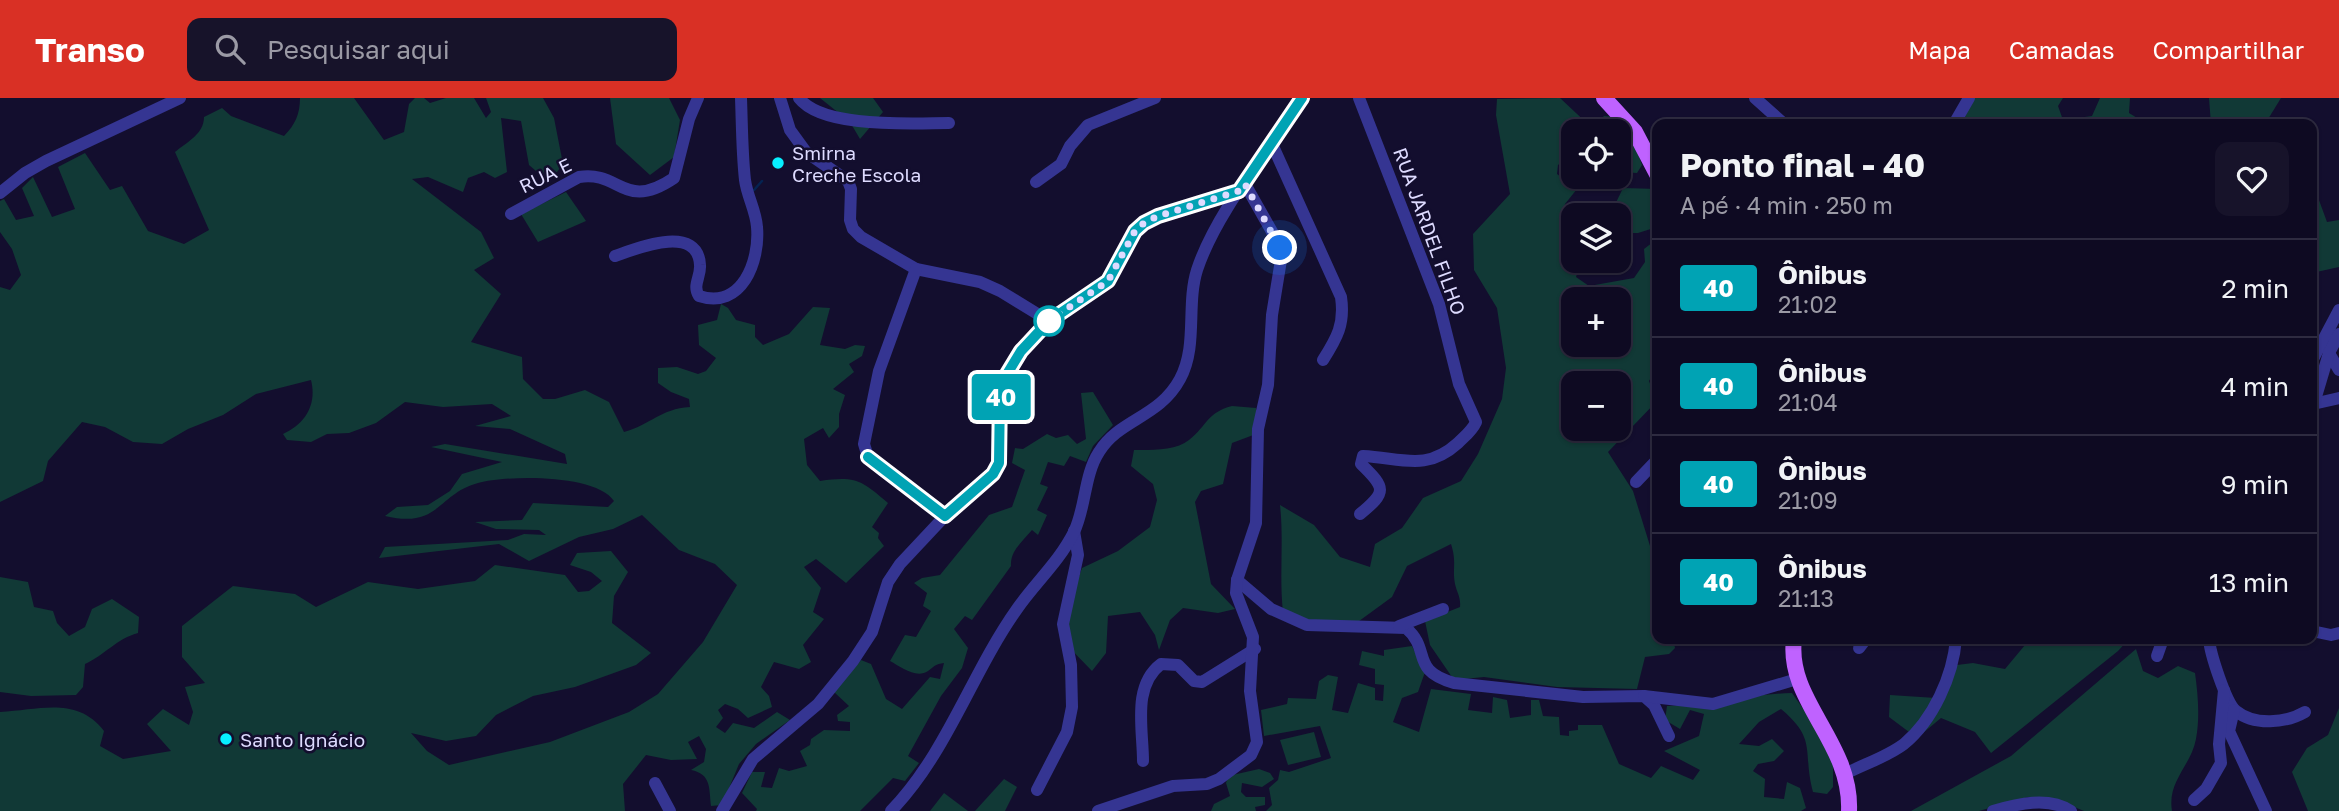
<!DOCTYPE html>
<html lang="pt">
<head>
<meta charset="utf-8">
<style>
  body { margin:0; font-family:"Golos Text",sans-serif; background:#17132a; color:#f1f3f6; height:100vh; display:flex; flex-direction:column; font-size:26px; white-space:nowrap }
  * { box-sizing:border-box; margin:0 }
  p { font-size:23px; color:#9b9aa5 }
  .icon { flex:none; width:38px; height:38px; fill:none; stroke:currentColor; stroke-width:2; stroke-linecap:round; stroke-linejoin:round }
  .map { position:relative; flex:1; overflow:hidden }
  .details { position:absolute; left:1652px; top:21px; width:665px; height:525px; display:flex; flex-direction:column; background:#0e0a22; border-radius:14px; box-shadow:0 2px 5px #0004,0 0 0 2px #2e2b40 }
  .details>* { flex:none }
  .badge { padding:0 14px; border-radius:5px; font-size:24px; line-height:46px }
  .fabs { position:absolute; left:1561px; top:21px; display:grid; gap:14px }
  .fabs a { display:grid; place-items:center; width:70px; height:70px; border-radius:14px; background:#0e0a22; box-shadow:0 2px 5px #0004,0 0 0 2px #2e2b40; font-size:35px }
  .you { position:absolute; width:35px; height:35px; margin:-18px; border:5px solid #fff; border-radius:50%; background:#1a73e8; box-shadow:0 0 0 10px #1a73e833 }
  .map>.badge { position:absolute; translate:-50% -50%; box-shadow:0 0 0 4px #fff }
  .round { display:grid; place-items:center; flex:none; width:74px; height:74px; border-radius:14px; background:#17132a }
  .headline { display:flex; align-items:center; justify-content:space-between; height:119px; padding:0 28px }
  h1 { font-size:33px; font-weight:700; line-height:52px }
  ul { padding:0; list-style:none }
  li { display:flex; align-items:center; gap:21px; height:98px; padding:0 28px; border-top:2px solid #2e2b40 }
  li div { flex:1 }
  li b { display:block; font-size:26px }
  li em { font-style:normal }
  li .badge { min-width:77px; font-weight:700; text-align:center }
  header { display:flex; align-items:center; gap:42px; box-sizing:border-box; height:98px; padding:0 35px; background:#d93025; color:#fff }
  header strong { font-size:33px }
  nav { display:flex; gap:38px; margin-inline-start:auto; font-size:24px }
  .search { width:490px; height:63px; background:#17132a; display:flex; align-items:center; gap:18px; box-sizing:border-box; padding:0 24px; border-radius:14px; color:#9b9aa5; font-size:26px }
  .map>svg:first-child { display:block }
</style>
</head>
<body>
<header>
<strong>Transo</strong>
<div class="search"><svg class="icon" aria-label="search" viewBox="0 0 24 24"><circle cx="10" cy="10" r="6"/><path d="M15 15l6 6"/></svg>Pesquisar aqui</div>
<nav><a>Mapa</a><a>Camadas</a><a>Compartilhar</a></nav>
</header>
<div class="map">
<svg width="2339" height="713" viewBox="0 0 2339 713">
  <rect width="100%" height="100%" fill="#130e2e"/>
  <g fill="#113936" fill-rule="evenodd">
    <path d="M300,0H354L384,42L404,34L409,6L415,0H424L430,5L446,0H474L486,20L491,14L486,0H543L554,20L563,66L557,74L543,79L529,67L521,23L501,20L507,74L495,80L484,74L468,80L463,94L428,79L412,81L481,134L494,160L474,172L501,196L471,244L522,259L523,281L543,301H555L585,292L609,304L624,334C652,326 660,311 690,309L689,301L671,294L658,285V270L677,269L698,276L706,273L716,260L699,247L698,227L717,222L721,206L728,210L736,222L755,227V239L763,247L789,236L813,209L830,210L820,247L845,251L855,247L865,248L862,258L849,266L854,274L833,291L845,297L839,316V329L829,340L823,330L804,341L807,367L820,383C856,378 861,382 888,405L872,429L879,435L878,440L884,448L846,485L816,461L804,469L821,490L813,514L824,521L803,547L811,564L799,571L774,564L761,589L769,598L772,609L748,620L738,611L725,606L718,612L723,620L716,629L725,635L733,625L754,630L777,614L790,622L756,646L739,666L722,707L711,708C709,689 711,676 691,672L704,664L706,651L699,638L688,644L697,661L671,662L646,657L623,686L625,713H0V614C40,612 77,598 104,633L100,648L123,661L171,653L147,626L163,611L189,627L193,614L185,589L205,585L182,559V528L233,488L295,496L316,509L368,484L418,491L475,483L495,467L565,477L578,494L589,493L602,483L591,474L570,467L577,455L611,453L628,474L614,498L612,525L651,555L636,567L575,589L533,598L496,617L476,638L446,643L411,635L427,653L449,667L550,644L629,614L658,596L703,544L737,487L715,466L679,452L642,417L613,431L579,439L529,463L499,446L379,460L385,449L508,442L524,436L546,437L539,432L496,431L475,424L522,422L533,405L608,409L614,403C596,376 508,377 478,385C437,396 440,431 385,418L397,409L428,407L450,393L462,376L502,364L431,349L445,346L567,366L565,356L510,331L475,328L511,318L492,306L443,309L405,304L376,325L349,335L327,336L311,344L287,342L283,336C306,326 317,306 311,282L256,296L223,317L188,331L162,346L133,344L105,329L82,324L48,363L43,383L0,404V189L10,192L21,177L12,151L0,134V103L4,101L16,122L34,118L22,90L33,79L52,119L75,111L58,69L85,55L110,92L122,88L148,133L184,146L209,132L175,54C187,44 204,36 204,19L222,10L231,18L284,38C295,27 300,16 300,0Z"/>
    <polygon points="610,0 669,0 680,22 674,59 650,77 616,46"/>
    <polygon points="820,0 873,0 883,14 860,41 850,24"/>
    <path d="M1560,0L1592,30L1604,18L1619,19L1632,38L1642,67L1637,75L1621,74L1619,33H1573V54L1558,67L1557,76L1577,91L1565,106L1562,125L1573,130V163H1581L1576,179L1589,188L1634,180L1645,164L1644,151L1657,141V270L1649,283L1657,303L1608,354L1633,393L1655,464L1657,541H1673L1675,550L1669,556L1645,559L1637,591L1557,589L1484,579L1454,582L1430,547L1425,523L1460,509C1461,499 1457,495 1455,486C1452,470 1457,465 1451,446L1407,468L1392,499L1355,526L1313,528L1283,514C1279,478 1284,443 1280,407L1314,427L1340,459L1370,469L1375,446L1402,430L1423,400L1461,383L1478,356L1502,301L1506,270L1497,210L1474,172L1473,136L1510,96L1496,17L1497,1ZM1573,201H1619V247H1573ZM1573,285H1619V331H1573Z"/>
    <polygon points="1973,0 2063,0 2058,8 2063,22 2092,18 2100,0 2130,0 2129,15 2147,26 2013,26 2011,22 1996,26 1962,26"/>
    <polygon points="2209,0 2281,0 2265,26 2211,26"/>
    <polygon points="2312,83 2327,124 2339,122 2339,169 2312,175"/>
    <polygon points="1623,90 1657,91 1657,129 1638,135 1619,135 1619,117 1610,117"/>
    <polygon points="566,94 586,123 538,144 521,116"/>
    <path d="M1093,294L1113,327L1093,348L1086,364L1070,358L1064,368L1048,364L1040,386L1048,389L1037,412L1047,417L1038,437L1032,432C1022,444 1010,453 1011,468L972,522L965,518L954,531L968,550L962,570L941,598L908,658L919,665L905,683L893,680L860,713H756L757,711L742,695L752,674H765L761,689L772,690L779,670L789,673L807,668L800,653L810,647L811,641L824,632L850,633V624L838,623L837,617L849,608L834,594L861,562L871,566L886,601L902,611L930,579L940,581L944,565C935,566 935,568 928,573C916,581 901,569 890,563L905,537L916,539L931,513L923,508L927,495L914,485L922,480L940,477L989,417L1012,409L1025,372L1012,365L1015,350L1023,351L1047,336L1056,340L1068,337L1077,346L1086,341L1081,295Z"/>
    <path d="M1232,308L1256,310V336L1232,345L1223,386L1201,393L1195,404L1211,486L1235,511L1218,515L1183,510L1170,522L1159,552L1155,537L1140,514L1108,518L1106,555L1092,573L1065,545L1073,495L1082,470L1118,453L1150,429L1157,402L1153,386L1131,368L1134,352C1150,352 1176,353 1189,342C1208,327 1206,315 1232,308Z"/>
    <path d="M0,479L28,484L34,509L53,513L57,525L69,538L85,529L92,511L112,501L139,519L138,535C116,541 105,557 85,566L83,589L76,597L31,598L0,594Z"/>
    <polygon points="2030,541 2129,541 2118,553 1991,655 1975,634 1941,620 1917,640 1889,619 1890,597 1936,600 1957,567 1973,565 2005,571"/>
    <path d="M1412,548L1425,574L1418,594L1402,600L1393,624L1419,634L1431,591L1471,596L1468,612L1492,615L1493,599L1507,602L1510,620L1531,617V602H1539L1543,618L1559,619L1560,637L1569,638V633L1578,632V627H1602L1619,666L1651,680L1661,668L1693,682L1700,672L1664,653L1699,638L1704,616L1690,612L1680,631L1665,622L1667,608C1710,607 1749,596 1792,595L1833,653V689L1827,696L1813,694C1802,653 1818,642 1781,611L1759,624L1739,646L1759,648L1772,641L1784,653L1774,663L1758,666L1753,673L1765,681L1764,699L1784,701L1787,684L1800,690L1806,710L1801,713H1266L1272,707L1269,690L1278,682L1280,672L1289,674L1331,660L1320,628L1264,638L1261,612L1287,606L1288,600L1316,601L1319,583L1328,577L1338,579L1332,612L1348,615L1358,585L1375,590V602L1383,603L1384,587L1375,586V571L1359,567L1362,553L1384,558V552Z"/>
    <path d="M2136,551L2143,573L2158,580L2178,568L2195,575C2198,596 2200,620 2196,641C2191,668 2167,683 2172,713H2084L2052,700L2028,699L1979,713H1911L2011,658Z"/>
    <polygon points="2339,610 2339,713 2308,713 2292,674 2307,650 2328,637"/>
    <polygon points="1314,634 1321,659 1288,667 1280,642"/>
    <polygon points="1259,671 1270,675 1274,681 1262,689 1242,685 1241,694 1246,699 1265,699 1265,707 1255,709 1256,713 1211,713 1214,706 1230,698 1226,685 1228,678"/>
    <polygon points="1004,681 1017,689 1005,713 975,713"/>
    <polygon points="944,695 968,713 930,713"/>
  </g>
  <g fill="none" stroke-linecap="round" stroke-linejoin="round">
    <polyline stroke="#052351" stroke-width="2.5" points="754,92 762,83"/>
    <g stroke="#353592" stroke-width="12">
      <polyline points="780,0 790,32 806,54 848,83 851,91 850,122 853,131 861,139 916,171 980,184 1000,193 1049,223"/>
      <path d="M799,0C823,31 913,25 949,25"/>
      <path d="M1359,0L1439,206L1459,286L1476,324C1472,333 1465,338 1458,345C1426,374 1402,360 1363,358L1361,366C1386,390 1387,394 1360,416"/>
      <polyline points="1755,0 1784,26"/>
      <polyline points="1954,26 1969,0"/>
      <path d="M1272,46L1341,199C1345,226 1337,240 1323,262"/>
      <polyline points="1036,84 1061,66 1070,48 1088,27 1155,0"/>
      <polyline points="0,95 25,75 46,63 180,0"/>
      <path d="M511,116L579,79C620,72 624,114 674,80L689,21L698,0"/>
      <path d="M615,158C635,151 698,125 700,167C701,179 692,187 699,198C742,212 760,163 757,129C756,113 747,98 745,82C742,55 742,27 741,0"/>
      <polyline points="916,171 879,273 864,346 868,359 883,373 945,418"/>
      <polyline points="2329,255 2339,272"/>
      <polyline points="2312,263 2339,212"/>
      <polyline points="2313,306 2339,300"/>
      <polyline points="2312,312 2329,255 2339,236"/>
      <polyline points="1636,384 1657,362"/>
      <path d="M1237,482L1271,511L1307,527L1406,530C1432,552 1409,572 1454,585L1583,599L1644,598L1654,607L1669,638"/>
      <polyline points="1399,528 1443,511"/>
      <polyline points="2312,533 2331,537 2339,535"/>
      <path d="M2209,541C2210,555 2226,605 2236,613C2254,628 2286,625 2305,614"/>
      <polyline points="1859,550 1866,541"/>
      <polyline points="2157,558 2163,541"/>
      <polyline points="1644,598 1713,606 1797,581"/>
      <polyline points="2234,612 2229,633 2266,713"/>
      <path d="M1143,663C1143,631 1132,588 1161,566L1178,567L1194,583L1202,584L1255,551"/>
      <path d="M1845,676C1864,666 1887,659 1904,646C1933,622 1953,578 1956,541"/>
      <polyline points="655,685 670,713"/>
      <polyline points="1037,692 1067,634 1072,609 1071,567 1063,526 1078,457 1074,433"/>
      <polyline points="2194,702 2206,691 2221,665 2219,646 2224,592"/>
      <polyline points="722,713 753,661 818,606 853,563 872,534 888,484 900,466 945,418 993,376 998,365 1001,344 1000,294 1005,280 1021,253 1049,223 1108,183 1135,133 1144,125 1158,118 1239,93"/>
      <path d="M891,713C947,655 971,576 1017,511C1035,485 1059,464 1074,434C1086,409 1084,377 1099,354C1119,321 1159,320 1180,281C1198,248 1186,207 1197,172C1216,114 1269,52 1302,0"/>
      <polyline points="1098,713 1173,688 1207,686 1219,681 1251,657 1257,644 1250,593 1253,539 1236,495 1237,482 1256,425 1258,331 1268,287 1272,217 1281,162 1275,139 1245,86"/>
      <path d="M1993,713C2017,706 2048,698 2071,713"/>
    </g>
    <g stroke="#bf62ff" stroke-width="16">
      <polyline points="1604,0 1635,34 1657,76"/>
      <path d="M1794,541C1786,603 1852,644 1849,713"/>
    </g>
  </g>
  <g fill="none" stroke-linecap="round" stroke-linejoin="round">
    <g stroke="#fff" stroke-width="16">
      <polyline id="line" points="868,359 945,418 993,376 999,365 1000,294 1004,281 1021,253 1049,223 1108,183 1135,133 1144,125 1158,118 1239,93 1302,0"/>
    </g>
    <use href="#line" stroke="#00a3b4" stroke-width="10"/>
    <polyline stroke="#dedbff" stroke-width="7" stroke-dasharray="0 12.6" points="1049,223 1108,183 1135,133 1144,125 1158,118 1239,93 1245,86 1280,150"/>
  </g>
  <g fill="#07efff" stroke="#130e2e" stroke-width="2.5">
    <circle cx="778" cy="65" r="7"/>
    <circle cx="226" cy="641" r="7"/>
  </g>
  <circle fill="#fff" stroke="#00a3b4" stroke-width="3.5" cx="1049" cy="223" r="14"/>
  <g text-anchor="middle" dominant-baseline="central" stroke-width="5" stroke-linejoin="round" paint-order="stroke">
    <g font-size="19" fill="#dedbff" stroke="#130e2e" text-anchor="start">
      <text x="792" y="54">Smirna<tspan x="792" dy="22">Creche Escola</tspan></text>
      <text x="240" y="641">Santo Ignácio</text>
    </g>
    <g font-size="19" fill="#dedbff" stroke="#130e2e">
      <text transform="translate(545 77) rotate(-26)">RUA E</text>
      <text transform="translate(1430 133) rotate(70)">RUA JARDEL FILHO</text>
    </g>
  </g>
</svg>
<div class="fabs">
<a><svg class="icon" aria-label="locate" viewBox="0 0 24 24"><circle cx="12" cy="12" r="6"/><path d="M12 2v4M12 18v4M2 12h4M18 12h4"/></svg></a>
<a><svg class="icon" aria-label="layers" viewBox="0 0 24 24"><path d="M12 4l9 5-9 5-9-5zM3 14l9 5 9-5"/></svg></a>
<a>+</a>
<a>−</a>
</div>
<div class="you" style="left:1280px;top:150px"></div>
<b class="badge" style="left:1001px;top:299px;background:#00a3b4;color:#fff">40</b>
<section class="details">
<div class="headline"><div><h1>Ponto final - 40</h1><p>A pé · 4 min · 250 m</p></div><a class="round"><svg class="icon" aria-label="heart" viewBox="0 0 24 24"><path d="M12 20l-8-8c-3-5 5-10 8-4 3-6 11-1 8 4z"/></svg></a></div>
<ul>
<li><span class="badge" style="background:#00a3b4;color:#fff">40</span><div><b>Ônibus</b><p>21:02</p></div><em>2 min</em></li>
<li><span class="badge" style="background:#00a3b4;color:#fff">40</span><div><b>Ônibus</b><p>21:04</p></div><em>4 min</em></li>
<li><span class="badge" style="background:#00a3b4;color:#fff">40</span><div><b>Ônibus</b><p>21:09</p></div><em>9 min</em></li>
<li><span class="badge" style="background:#00a3b4;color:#fff">40</span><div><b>Ônibus</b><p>21:13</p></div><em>13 min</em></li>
</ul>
</section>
</div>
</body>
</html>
